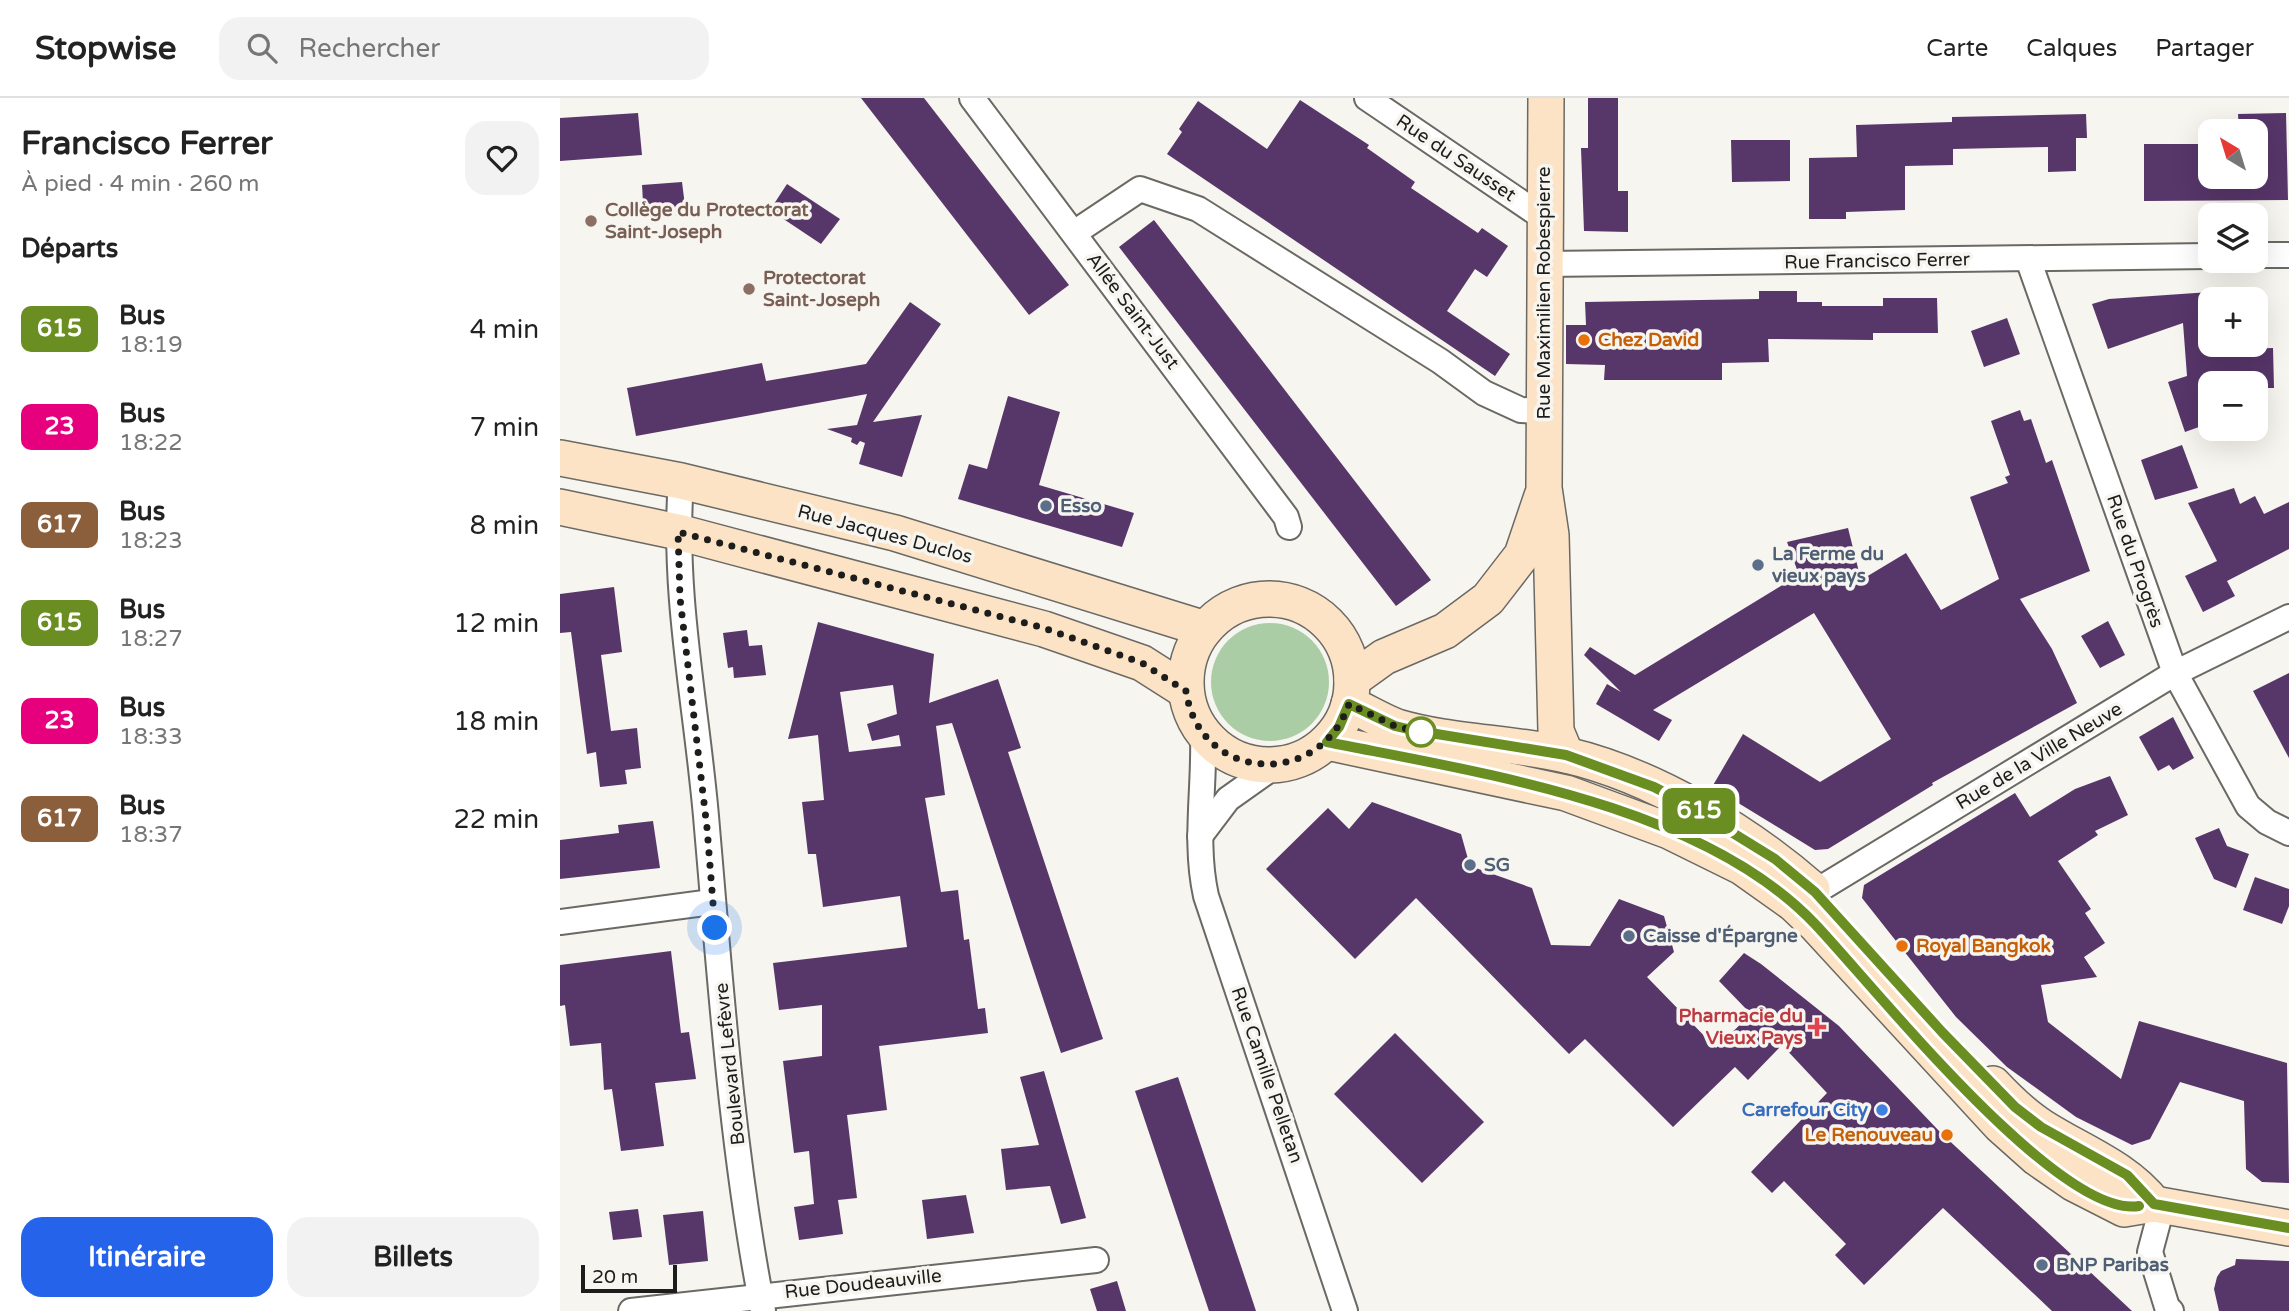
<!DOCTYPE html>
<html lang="fr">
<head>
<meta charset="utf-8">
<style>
  body { margin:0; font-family:"Varela Round",sans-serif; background:#f2f2f2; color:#222; height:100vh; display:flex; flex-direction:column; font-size:26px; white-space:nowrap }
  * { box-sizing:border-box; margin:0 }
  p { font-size:23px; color:#767676 }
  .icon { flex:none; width:38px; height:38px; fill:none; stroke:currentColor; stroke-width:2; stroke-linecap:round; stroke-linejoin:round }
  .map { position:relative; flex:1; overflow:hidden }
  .panel { display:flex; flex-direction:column; background:#fff; width:560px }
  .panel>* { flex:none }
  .badge { padding:0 14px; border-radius:10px; font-size:24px; line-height:46px }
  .needle { width:46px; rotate:322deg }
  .controls { position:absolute; left:1638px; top:21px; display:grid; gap:14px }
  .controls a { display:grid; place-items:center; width:70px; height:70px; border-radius:14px; background:#fff; box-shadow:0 7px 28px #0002; font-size:35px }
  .scale { position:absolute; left:21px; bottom:18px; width:96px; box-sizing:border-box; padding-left:7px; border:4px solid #1d1d1b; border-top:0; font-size:19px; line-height:24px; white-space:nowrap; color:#1d1d1b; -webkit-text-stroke:5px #f7f5ef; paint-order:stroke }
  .you { position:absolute; width:35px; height:35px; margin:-18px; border:5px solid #fff; border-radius:50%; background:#1a73e8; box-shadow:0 0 0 10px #1a73e833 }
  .map>.badge { position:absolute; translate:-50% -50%; box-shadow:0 0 0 4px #fff }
  h2 { padding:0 21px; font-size:26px; line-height:63px }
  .round { display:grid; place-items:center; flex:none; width:74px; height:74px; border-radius:21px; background:#f2f2f2 }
  .headline { display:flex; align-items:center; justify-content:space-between; height:119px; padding:0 21px }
  h1 { font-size:33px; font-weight:800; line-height:52px }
  .action { display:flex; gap:14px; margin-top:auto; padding:14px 21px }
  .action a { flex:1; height:80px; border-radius:21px; background:#2563eb; color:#fff; font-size:28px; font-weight:800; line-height:80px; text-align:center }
  .action a+a { background:#f2f2f2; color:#222 }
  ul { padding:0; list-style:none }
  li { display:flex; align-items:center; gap:21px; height:98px; padding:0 21px }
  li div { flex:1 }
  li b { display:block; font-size:26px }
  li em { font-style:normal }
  li .badge { min-width:77px; font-weight:700; text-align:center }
  header { display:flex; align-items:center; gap:42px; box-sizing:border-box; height:98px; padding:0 35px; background:#fff; border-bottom:2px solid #e0e0e0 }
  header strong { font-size:33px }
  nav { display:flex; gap:38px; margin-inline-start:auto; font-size:24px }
  .search { width:490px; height:63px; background:#f2f2f2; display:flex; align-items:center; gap:18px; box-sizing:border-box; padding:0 24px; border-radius:21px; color:#767676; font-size:26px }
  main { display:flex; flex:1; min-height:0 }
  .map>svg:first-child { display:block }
</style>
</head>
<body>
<header>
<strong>Stopwise</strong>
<div class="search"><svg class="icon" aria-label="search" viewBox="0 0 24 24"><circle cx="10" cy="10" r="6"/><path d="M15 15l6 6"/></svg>Rechercher</div>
<nav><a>Carte</a><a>Calques</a><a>Partager</a></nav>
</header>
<main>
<section class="panel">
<div class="headline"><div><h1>Francisco Ferrer</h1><p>À pied · 4 min · 260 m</p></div><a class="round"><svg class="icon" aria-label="heart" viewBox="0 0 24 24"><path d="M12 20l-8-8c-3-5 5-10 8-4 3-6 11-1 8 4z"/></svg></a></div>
<h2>Départs</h2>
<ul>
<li><span class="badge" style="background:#6b8e23;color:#fff">615</span><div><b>Bus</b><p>18:19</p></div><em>4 min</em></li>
<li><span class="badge" style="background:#e6007e;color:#fff">23</span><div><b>Bus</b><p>18:22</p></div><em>7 min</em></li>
<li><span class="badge" style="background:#8b5e3c;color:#fff">617</span><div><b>Bus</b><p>18:23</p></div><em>8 min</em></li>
<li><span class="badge" style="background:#6b8e23;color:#fff">615</span><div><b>Bus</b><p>18:27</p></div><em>12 min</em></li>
<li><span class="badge" style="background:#e6007e;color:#fff">23</span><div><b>Bus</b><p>18:33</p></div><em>18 min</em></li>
<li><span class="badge" style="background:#8b5e3c;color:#fff">617</span><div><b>Bus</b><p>18:37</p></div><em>22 min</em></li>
</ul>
<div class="action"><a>Itinéraire</a><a>Billets</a></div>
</section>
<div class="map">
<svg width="1729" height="1213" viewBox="0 0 1729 1213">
  <rect width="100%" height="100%" fill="#f7f5ef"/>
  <circle fill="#abcda6" cx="710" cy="584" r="59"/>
  <g fill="#57366a" fill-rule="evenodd">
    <polygon points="301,0 364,0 509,187 469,217"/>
    <polygon points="1028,0 1058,0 1058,93 1068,93 1068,134 1024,133 1021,50 1028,50"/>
    <polygon points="740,2 809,47 807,50 855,84 851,90 918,135 922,130 948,148 927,179 915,171 887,213 950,256 935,278 607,56 622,34 619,31 638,3 707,51"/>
    <polygon points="78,15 82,57 0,63 0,20"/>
    <polygon points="1726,15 1728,102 1584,103 1584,46 1650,46 1650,79 1696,79 1696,33 1679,33 1678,16"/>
    <polygon points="1526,16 1527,40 1516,40 1516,73 1488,74 1488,49 1393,51 1393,67 1345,68 1345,112 1286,114 1286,121 1249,121 1249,60 1297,59 1296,27 1392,24 1392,19"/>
    <polygon points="1171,42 1230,42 1230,83 1172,84"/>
    <polygon points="122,84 126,116 84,121 82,87"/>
    <polygon points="227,86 280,121 261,146 210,112"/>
    <polygon points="594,122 871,482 836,508 559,149"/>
    <polygon points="1199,193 1237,193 1237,204 1262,204 1262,208 1323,208 1323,200 1377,200 1378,235 1313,235 1313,242 1208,241 1209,264 1162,265 1162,282 1044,282 1045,267 1006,266 1006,227 1026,227 1025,204 1199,201"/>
    <polygon points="1650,194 1650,252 1713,250 1714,290 1696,290 1696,285 1650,285 1650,325 1625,334 1608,284 1627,278 1623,225 1548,251 1532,206 1549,201"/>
    <polygon points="350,204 381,226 313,324 362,317 342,379 299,366 305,345 300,343 297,347 291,344 292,340 267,331 297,327 307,296 76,338 67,290 202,265 206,283 306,266"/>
    <polygon points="1447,220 1460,256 1424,269 1411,233"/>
    <polygon points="448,298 500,314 479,387 574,415 562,449 398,401 409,366 427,371"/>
    <polygon points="1460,312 1464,323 1471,321 1486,365 1492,362 1530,473 1460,501 1492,551 1517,605 1372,685 1373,687 1268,751 1255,752 1152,689 1183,636 1260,684 1331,641 1254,515 1093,612 1112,622 1099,643 1036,606 1047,586 1061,594 1024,557 1030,549 1075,577 1239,477 1227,444 1288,430 1301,482 1346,455 1381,512 1439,481 1410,399 1448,385 1445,379 1450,377 1431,323"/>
    <polygon points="1622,347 1638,390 1595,402 1581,362"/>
    <polygon points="1674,390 1680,406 1695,398 1704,416 1729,404 1729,451 1667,483 1675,498 1643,514 1625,478 1657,463 1665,479 1628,405"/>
    <polygon points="54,489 62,554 41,557 51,633 77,630 81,670 65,672 67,686 40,689 36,654 27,656 11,534 0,535 0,496"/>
    <polygon points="1548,523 1565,557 1540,570 1521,538"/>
    <path d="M258,524L374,556L369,605L438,581L461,650L448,654L543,941L501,955L392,625L376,628L385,697L365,700L381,794L398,792L404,842L409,841L418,911L425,910L428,935L319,948L327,1012L287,1017L297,1100L278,1102L283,1136L239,1142L234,1109L254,1106L249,1053L234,1055L223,963L262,958V907L219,912L213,865L347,849L340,798L263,809L256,756H248L242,704L264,702L258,637L228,641ZM333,587L337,616L307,626L312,643L339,637L341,648L289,654L280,594Z"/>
    <polygon points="187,532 189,548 202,547 206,577 174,580 173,569 168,570 163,535"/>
    <polygon points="1729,575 1729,660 1693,593"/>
    <polygon points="1613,619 1634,660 1613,672 1609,667 1598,673 1579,639"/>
    <polygon points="1550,678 1568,717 1535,733 1538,737 1498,763 1531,811 1525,815 1545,845 1524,859 1537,879 1481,887 1488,924 1561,981 1579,923 1727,965 1729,1085 1702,1084 1686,1071 1684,1003 1620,984 1590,1041 1572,1047 1516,1019 1447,969 1396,919 1302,800 1304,787 1455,695 1470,719 1515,691"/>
    <polygon points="812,704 901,736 910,768 972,790 991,847 1030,848 1059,801 1104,818 1114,854 1087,879 1156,950 1191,916 1159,883 1184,855 1201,866 1279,928 1380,1034 1572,1213 1492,1213 1383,1110 1304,1187 1275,1157 1286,1146 1224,1083 1212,1095 1191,1074 1267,995 1222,947 1188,982 1175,969 1113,1029 1025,941 1009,956 856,800 795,861 706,771 768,710 789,731"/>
    <polygon points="93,723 100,770 0,781 0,742 59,735 58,727"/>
    <polygon points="1659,730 1667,748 1689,756 1676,790 1654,781 1635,740"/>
    <polygon points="1695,779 1729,791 1729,808 1722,826 1683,812"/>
    <polygon points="111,853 121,935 129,934 136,981 95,985 104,1048 61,1053 52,991 44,992 41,945 10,948 5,907 0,908 0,867"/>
    <polygon points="835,935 924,1024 862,1085 774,996"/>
    <polygon points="484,973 526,1120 501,1126 490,1088 446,1092 441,1051 479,1047 460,979"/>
    <polygon points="618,979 696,1213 649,1213 575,993"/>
    <polygon points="406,1097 414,1135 367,1141 362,1102"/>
    <polygon points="78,1111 82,1139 53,1142 49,1114"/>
    <polygon points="143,1113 148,1163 109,1167 103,1117"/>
    <polygon points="1676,1161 1729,1163 1729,1213 1659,1213 1654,1191 1657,1179 1661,1173 1675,1167"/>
    <polygon points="557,1183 566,1213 537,1213 530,1191"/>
  </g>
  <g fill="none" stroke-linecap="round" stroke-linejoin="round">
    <g stroke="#6b6964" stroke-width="28">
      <g id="street">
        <polyline points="412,0 726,419 729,429"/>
        <polyline points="807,0 984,120"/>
        <polyline points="514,135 580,91 638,111 880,263 924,295 961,312 983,313"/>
        <polyline points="1696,157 1729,157"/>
        <polyline points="1468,161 1615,575 1688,708 1707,724 1729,735"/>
        <polyline points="984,166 1650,158"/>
        <path d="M121,383C112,500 138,614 147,730C161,891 172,1054 203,1213"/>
        <path d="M643,635C645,690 634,744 646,798L785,1213"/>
        <polyline points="640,738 668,701 716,667"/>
        <polyline points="1240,803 1615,575 1729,519"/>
        <polyline points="0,824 152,804"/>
        <polyline points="1602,1109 1590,1154 1607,1209 1611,1213"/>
        <polyline points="71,1213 536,1162"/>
      </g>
    </g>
    <g stroke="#6b6964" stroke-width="38">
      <g id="secondary">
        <polyline points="986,0 984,390 991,437 996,633 1006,657"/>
        <polyline points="0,360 121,383 335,435 645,531"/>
        <polyline points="0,409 118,434 484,531 582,565 626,593"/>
        <circle cx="709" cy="584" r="83"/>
        <polyline points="792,582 824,559 885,533 928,501 962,457 982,398"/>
        <path d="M789,606C805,613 821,623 837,629C891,645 951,644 1006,657C1092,677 1186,733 1252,791"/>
        <polyline points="767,644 1006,695 1109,733 1182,769 1234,806 1255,826 1440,1027 1477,1060 1513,1085 1564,1111 1594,1106 1729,1130"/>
        <path d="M1433,986C1448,1002 1463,1017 1482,1029C1521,1054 1565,1069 1594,1106"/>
      </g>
    </g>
    <use href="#street" stroke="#fff" stroke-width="24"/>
    <use href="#secondary" stroke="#fce3c6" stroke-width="35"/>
  </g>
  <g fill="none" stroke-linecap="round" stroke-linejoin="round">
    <g stroke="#fff" stroke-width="16">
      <path id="line" d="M1579,1108C1499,1122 1312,886 1255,826C1142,707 922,675 767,644L779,629L789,606L835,628L852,632L1006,657L1094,689L1121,703L1215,761L1255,794L1382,934L1455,1009L1481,1029L1567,1077L1594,1106L1729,1130"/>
    </g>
    <use href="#line" stroke="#6b8e23" stroke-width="10"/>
    <path stroke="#1d1d1b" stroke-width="7" stroke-dasharray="0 12.6" d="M155,830L147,730L120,500L118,434L484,530L582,565L626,593C639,684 759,692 789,606L835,628L861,634"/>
  </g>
  <g fill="#8d6e63" stroke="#f7f5ef" stroke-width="2.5">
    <circle cx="31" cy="123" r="7"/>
    <circle cx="189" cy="191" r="7"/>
  </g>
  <g fill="#e8710a" stroke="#f7f5ef" stroke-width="2.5">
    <circle cx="1024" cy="242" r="7"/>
    <circle cx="1342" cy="848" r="7"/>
    <circle cx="1387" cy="1037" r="7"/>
  </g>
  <g fill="#5c6f8a" stroke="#f7f5ef" stroke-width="2.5">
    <circle cx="486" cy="408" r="7"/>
    <circle cx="1198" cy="467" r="7"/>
    <circle cx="910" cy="767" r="7"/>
    <circle cx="1069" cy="838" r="7"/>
    <circle cx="1482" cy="1167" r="7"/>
  </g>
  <circle fill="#fff" stroke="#6b8e23" stroke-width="3.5" cx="861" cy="634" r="14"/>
  <path fill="#e0444e" stroke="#f7f5ef" stroke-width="2.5" d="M1253.5 918.5h7v7h7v7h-7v7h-7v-7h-7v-7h7z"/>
  <circle fill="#3f7fe0" stroke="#f7f5ef" stroke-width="2.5" cx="1322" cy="1012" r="7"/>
  <g text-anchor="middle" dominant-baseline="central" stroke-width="7" stroke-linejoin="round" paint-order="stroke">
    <g font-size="19" fill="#1d1d1b" stroke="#f7f5ef">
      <text transform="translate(896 60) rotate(34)">Rue du Sausset</text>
      <text transform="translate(1317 163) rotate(-1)">Rue Francisco Ferrer</text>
      <text transform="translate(984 195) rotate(-90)">Rue Maximilien Robespierre</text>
      <text transform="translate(573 213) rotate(53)">Allée Saint-Just</text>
      <text transform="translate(325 436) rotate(15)">Rue Jacques Duclos</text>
      <text transform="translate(1575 463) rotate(71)">Rue du Progrès</text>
      <text transform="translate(1479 658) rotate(-31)">Rue de la Ville Neuve</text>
      <text transform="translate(170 966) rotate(-96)">Boulevard Lefèvre</text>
      <text transform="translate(707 977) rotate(71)">Rue Camille Pelletan</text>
      <text transform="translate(303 1186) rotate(-6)">Rue Doudeauville</text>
    </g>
    <g font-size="19" font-weight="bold" fill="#785e54" stroke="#f7f5ef" text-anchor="start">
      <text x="45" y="112">Collège du Protectorat<tspan x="45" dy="22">Saint-Joseph</tspan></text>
      <text x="203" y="180">Protectorat<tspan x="203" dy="22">Saint-Joseph</tspan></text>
    </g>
    <g font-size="19" font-weight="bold" fill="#c56008" stroke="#f7f5ef" text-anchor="start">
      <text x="1038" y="242">Chez David</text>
      <text x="1356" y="848">Royal Bangkok</text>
      <text x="1373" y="1037" text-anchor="end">Le Renouveau</text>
    </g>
    <g font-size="19" font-weight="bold" fill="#4e5e75" stroke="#f7f5ef" text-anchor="start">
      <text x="500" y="408">Esso</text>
      <text x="1212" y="456">La Ferme du<tspan x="1212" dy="22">vieux pays</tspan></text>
      <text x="924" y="767">SG</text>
      <text x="1083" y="838">Caisse d'Épargne</text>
      <text x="1496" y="1167">BNP Paribas</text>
    </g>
    <g font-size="19" font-weight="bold" fill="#be3a42" stroke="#f7f5ef" text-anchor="end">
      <text x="1243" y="918">Pharmacie du<tspan x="1243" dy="22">Vieux Pays</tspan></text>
    </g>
    <g font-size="19" font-weight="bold" fill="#366cbe" stroke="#f7f5ef" text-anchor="end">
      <text x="1308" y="1012">Carrefour City</text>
    </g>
  </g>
</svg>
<div class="controls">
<a><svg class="needle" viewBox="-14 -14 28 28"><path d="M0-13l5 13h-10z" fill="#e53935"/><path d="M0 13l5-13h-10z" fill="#767676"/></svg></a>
<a><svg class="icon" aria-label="layers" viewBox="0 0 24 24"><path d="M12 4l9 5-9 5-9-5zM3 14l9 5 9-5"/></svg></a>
<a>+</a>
<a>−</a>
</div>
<div class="scale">20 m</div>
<div class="you" style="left:155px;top:830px"></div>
<b class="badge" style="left:1139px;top:713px;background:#6b8e23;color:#fff">615</b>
</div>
</main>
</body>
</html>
